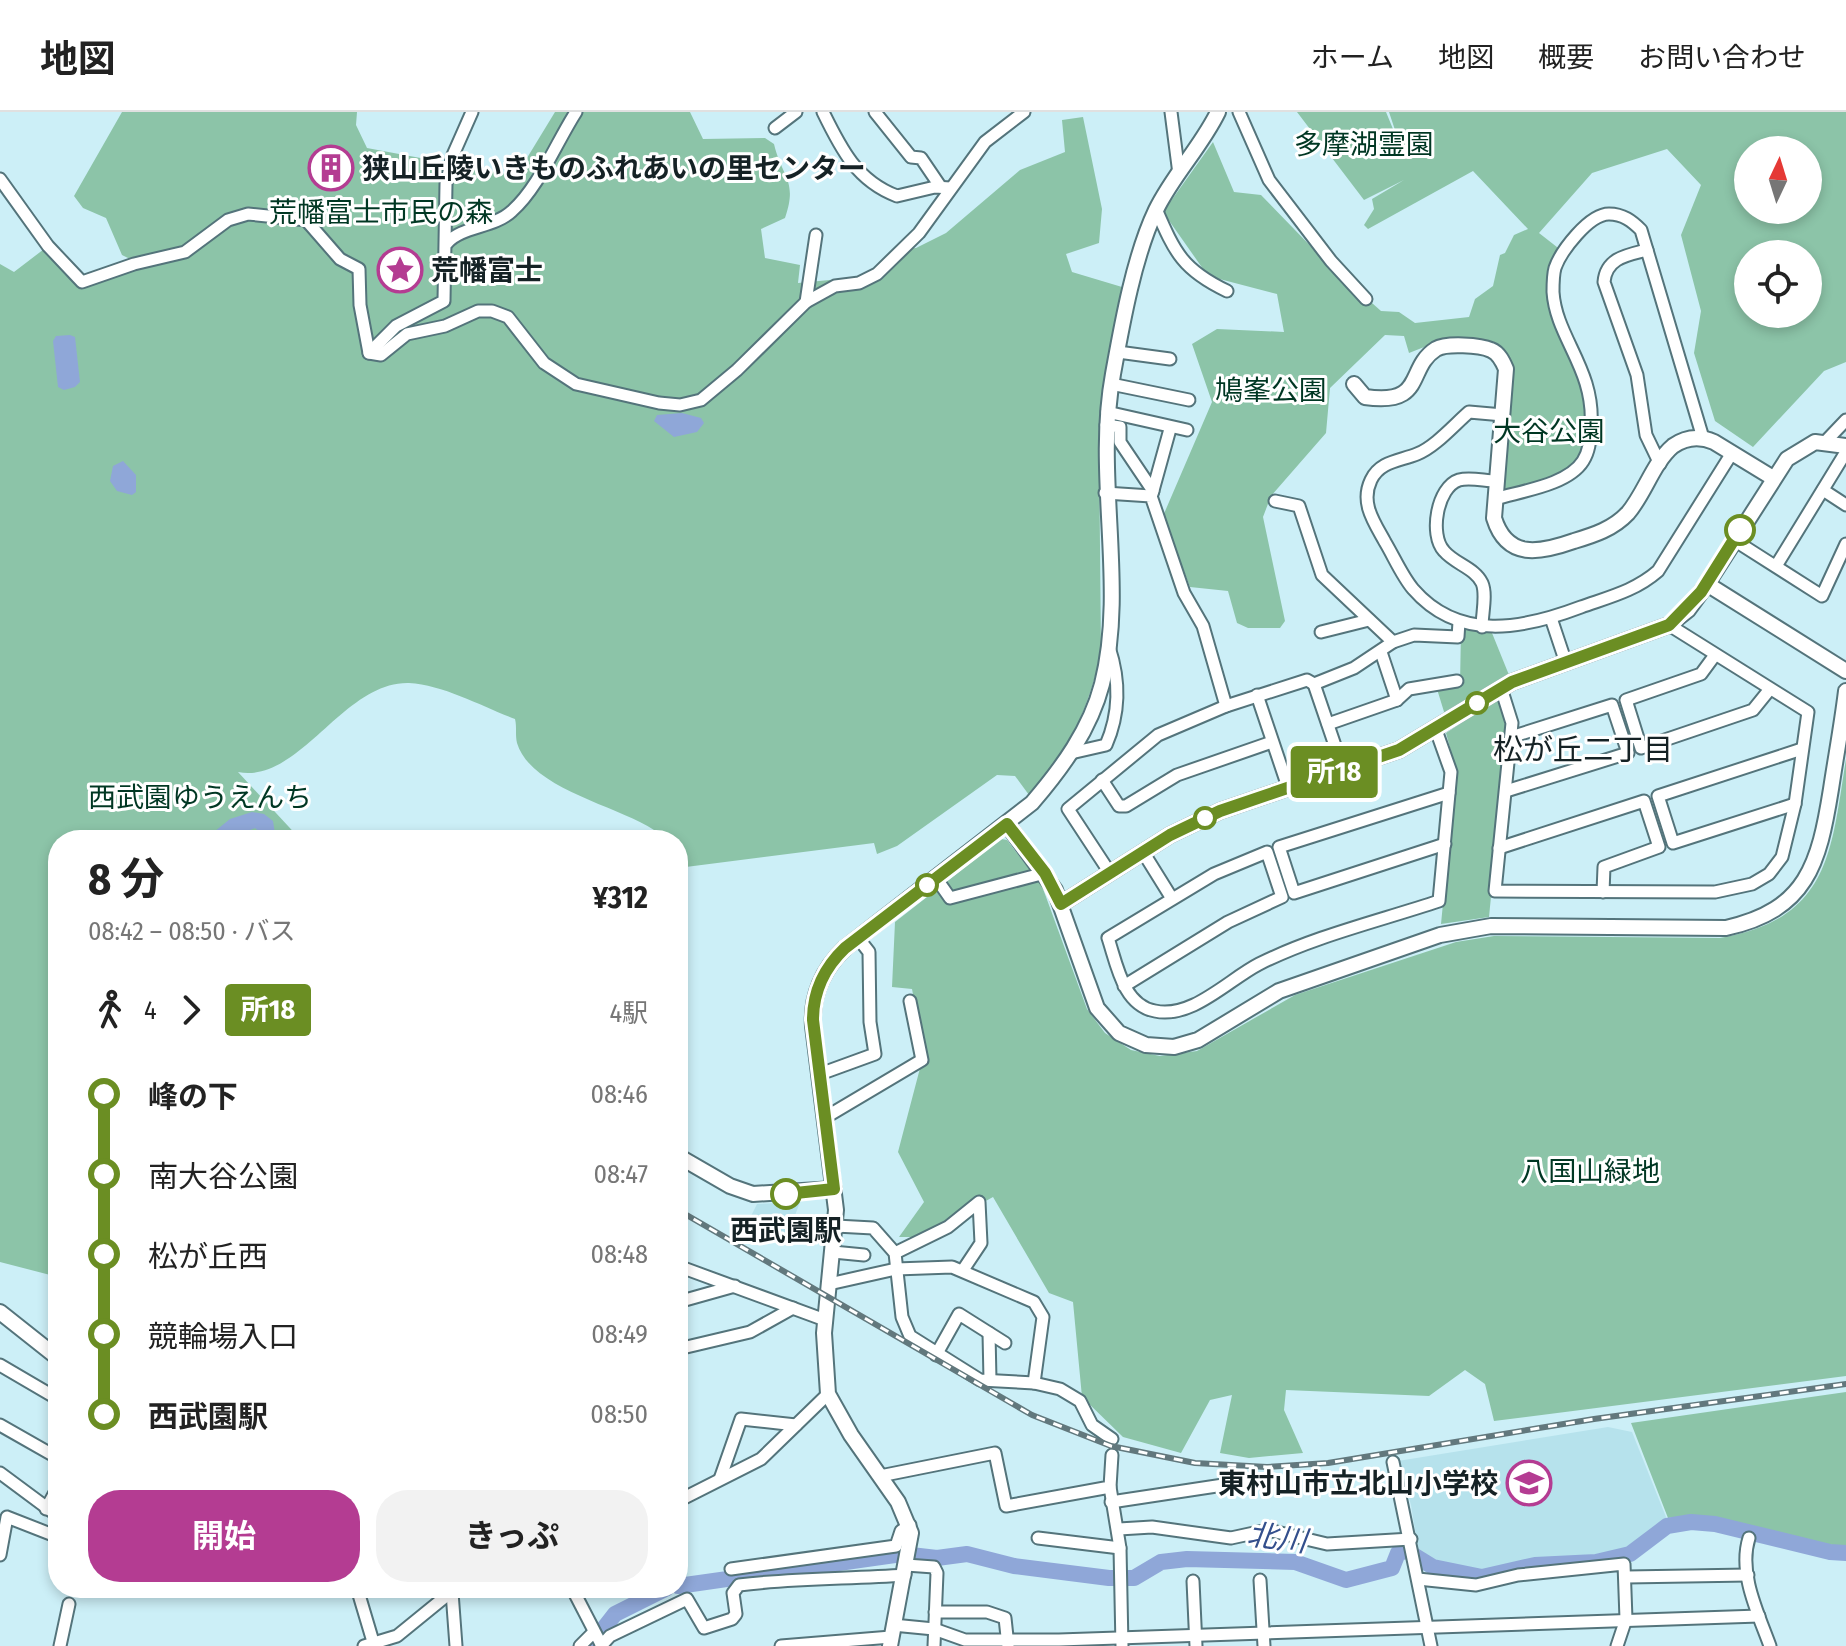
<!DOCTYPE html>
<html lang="ja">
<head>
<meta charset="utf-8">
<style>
  body { margin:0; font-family:"Fira Sans Condensed","Noto Sans JP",sans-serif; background:#f2f2f2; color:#222; height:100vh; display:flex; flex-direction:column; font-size:30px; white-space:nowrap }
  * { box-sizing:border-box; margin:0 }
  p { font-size:26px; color:#767676 }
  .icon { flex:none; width:44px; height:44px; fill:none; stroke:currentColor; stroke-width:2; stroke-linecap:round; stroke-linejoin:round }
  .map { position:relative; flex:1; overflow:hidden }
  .drawer { position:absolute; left:48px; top:718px; width:640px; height:768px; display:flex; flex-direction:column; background:#fff; border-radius:32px; box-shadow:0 4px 12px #0003 }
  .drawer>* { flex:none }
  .badge { padding:0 16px; border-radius:6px; font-size:28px; line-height:52px }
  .needle { width:52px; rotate:4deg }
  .tools { position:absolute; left:1734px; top:24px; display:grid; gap:16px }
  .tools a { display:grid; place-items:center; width:88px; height:88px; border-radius:50%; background:#fff; box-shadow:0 4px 12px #0003; font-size:40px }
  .map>.badge { position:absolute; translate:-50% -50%; box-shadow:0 0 0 4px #fff }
  .legs { display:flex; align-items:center; gap:12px; height:88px; padding:0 40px; font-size:26px }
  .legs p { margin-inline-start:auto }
  .head { display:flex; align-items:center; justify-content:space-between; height:136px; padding:0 40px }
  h1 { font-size:44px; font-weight:700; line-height:60px }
  .action { display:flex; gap:16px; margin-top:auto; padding:16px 40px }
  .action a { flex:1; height:92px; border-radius:32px; background:#b43c92; color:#fff; font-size:32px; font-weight:700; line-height:92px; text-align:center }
  .action a+a { background:#f2f2f2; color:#222 }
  ul { padding:0 40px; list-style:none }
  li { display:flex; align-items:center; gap:28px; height:80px; font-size:30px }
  li i { display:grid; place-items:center; width:12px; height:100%; margin:0 10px; background:currentColor }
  li i::after { content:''; width:20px; height:20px; margin:-10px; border:6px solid; border-radius:50%; background:#fff }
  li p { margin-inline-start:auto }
  li:first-child i { background:linear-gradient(#0000 50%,currentColor 0) }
  li:last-child i { background:linear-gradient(currentColor 50%,#0000 0) }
  header { display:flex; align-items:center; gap:48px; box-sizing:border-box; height:112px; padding:0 40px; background:#fff; border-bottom:2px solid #e0e0e0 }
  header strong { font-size:38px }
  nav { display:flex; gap:44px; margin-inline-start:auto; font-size:28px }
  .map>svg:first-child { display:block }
</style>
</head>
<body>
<header>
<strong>地図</strong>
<nav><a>ホーム</a><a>地図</a><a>概要</a><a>お問い合わせ</a></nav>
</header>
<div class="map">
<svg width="1846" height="1534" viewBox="0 0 1846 1534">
  <rect width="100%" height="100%" fill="#cceff7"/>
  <g fill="#b6e2ec">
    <polygon points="800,1090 784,1133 746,1114 757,1092"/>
    <polygon points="1608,1315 1632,1320 1668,1410 1627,1439 1535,1448 1482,1461 1434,1452 1419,1443 1411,1393 1398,1349"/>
  </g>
  <g fill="#8cc4a8" fill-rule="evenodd">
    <path d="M122,0H357L356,13L367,36L516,64L555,0H690L703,27L765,26L774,32C782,66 798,68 785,106L761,117L765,146L800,153L798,171L861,165L892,149L904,137L916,136L946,121L1020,58L1065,40L1062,8L1083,5L1102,97L1099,131L1066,142L1072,160L1122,175L1105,263L1099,332L1101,538C1090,596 1068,640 1029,683L1015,664L997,663L897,734L877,742L874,731L678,756V728H657L654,718C616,693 531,677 517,631C515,623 517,615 515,607C483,595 444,573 409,571C343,569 300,672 238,660L301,728H58V1165L0,1150V152L14,160L48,134L77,169L136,150L122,143L106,106L83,96L74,84Z"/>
    <path d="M1297,0H1386L1402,39L1389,0H1846V250L1824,259L1753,335L1715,309L1694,241L1701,199L1681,123L1701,73L1667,37L1592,61L1539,121L1562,139L1550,168C1564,213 1616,324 1568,359C1553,371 1523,375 1504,381L1501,379L1513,259L1511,249L1489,231L1447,226L1409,241L1404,224L1385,223L1330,276L1326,321L1271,384L1263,405L1285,509L1280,516H1248L1237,511L1228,479L1190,475L1163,404L1212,290L1192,232L1217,217L1284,220L1277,182L1208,164L1163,100L1213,30L1234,80L1261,83L1327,151L1381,199L1399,200L1415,211L1469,205L1475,187L1493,174L1500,143L1505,141L1514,123L1528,117L1473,59L1368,117L1364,113L1374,97L1372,87L1404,68L1364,88ZM1748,38H1808V98H1748ZM1748,142H1808V202H1748Z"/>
    <polygon points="1465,516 1492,521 1509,563 1445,603 1437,577 1460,572 1461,519"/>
    <polygon points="1500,585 1508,612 1489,805 1441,812 1456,658 1446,621"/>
    <path d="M1846,647V1264L1494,1309L1485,1272L1465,1258L1429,1284L1286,1278L1284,1298L1303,1341L1249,1346L1220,1341L1232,1283L1210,1288L1181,1341L1123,1325L1082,1285L1073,1190L1049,1181L993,1085L921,1125H899L924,1090L898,1040L924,941L912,877L892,875L895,810L1001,727L1007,728L1042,774L1087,897L1105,921L1131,938L1160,944L1197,939L1295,883L1456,830L1494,824L1720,826C1830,807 1831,740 1846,647Z"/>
    <polygon points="1846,1280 1846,1436 1697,1403 1668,1406 1631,1311"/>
  </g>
  <g fill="#8fa7d8">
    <polygon points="70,223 75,225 80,270 75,275 64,278 58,275 53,229 56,224"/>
    <polygon points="682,301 701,306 704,311 697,320 674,325 654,309 657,303"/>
    <polygon points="123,349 136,363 136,380 132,383 117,379 110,369 113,354"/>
    <polygon points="252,700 264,702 273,709 276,728 246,728 259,725 260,720 255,716 227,728 204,728 230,707"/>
  </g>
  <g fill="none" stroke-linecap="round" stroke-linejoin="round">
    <g stroke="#8fa7d8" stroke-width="16">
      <polyline points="678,1474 902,1442 937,1446 967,1442 1014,1454 1109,1466 1134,1466 1161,1450 1187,1447 1295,1450 1346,1468 1392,1456 1398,1441 1407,1439 1433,1455 1482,1465 1535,1453 1596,1450 1630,1442 1667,1414 1691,1410 1715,1412 1830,1440 1846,1441"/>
      <polyline points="590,1534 615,1502 667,1476"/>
    </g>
    <g stroke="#54747b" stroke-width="15">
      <g id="minor">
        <path d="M823,0C841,37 857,69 897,84L935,75L950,76"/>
        <polyline points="875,0 911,45 921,46 940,74"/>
        <polyline points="1171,0 1179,62"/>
        <polyline points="1239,0 1269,68 1331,149 1366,187"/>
        <polyline points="775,16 796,0"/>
        <polyline points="0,67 48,134 82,170 134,152 185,140 228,108 248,102 306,108 340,147 359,157 360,193 369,241 381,243 407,222 445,214 478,199 492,199 508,205 544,251 576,272 659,291 680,293 701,288 737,258 806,190 835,174 859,171 877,162 919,121 985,30 1024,0"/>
        <path d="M1156,97C1175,141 1183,158 1227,179"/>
        <path d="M447,131C462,114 494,116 512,99C539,75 556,31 576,0"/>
        <path d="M1647,138C1627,143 1606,146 1604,170L1637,263L1646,323L1660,352"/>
        <polyline points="806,190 816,123"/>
        <polyline points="1118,240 1170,247"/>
        <polyline points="369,241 396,214 444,189 446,72 453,43 472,0"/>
        <polyline points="1111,272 1189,288"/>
        <polyline points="1107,300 1187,318"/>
        <path d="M1503,303L1469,300C1454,313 1435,335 1417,342C1400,349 1380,349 1371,368C1360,391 1374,410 1385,430C1394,445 1402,464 1413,477C1459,530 1523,517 1581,495C1609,485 1635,479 1658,459L1732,341"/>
        <polyline points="1106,313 1120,315 1120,330 1153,379"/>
        <polyline points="1826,329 1846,308"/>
        <polyline points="1823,378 1846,393"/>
        <polyline points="1105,381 1151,384 1184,481 1203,514 1226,594"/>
        <polyline points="1152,382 1170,317"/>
        <path d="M1495,387C1521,379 1568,373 1583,349C1590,338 1590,326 1591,314C1595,257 1556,226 1553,180C1553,173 1553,163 1555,156C1561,139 1589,102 1609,102C1623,102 1632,109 1641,118L1703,326"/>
        <polyline points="1275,389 1299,394 1322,463 1393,530"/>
        <polyline points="1734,428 1822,484 1846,432"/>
        <polyline points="1776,454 1846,340"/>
        <polyline points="1551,506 1566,551"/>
        <path d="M1482,515C1482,502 1487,482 1482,471C1475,456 1455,452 1444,439C1429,423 1437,375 1459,368C1470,365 1485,369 1496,369"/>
        <polyline points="1321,520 1369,508"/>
        <polyline points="1381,540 1397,588"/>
        <polyline points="1715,543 1701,562 1626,588 1641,636 1753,598 1770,577"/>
        <polyline points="1314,572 1343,657"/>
        <polyline points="1501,576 1512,611 1495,779 1715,780 1752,772 1769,762 1782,745 1795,692 1808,600 1669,513"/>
        <polyline points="1257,583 1288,675"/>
        <polyline points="1328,612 1397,588 1409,577 1457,569"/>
        <path d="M1071,641L1106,633C1120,601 1120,568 1109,535"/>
        <polyline points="1102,668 1119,694 1126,694 1177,663 1272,630"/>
        <polyline points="1506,679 1628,641 1612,593 1511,625"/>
        <polyline points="1795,692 1673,731 1658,684 1802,637"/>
        <polyline points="1445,732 1294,781 1279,735 1449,681"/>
        <polyline points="1499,736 1644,689 1659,735 1604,755 1603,780"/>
        <polyline points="1143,740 1171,785"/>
        <polyline points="1110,761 1068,697 1158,623 1226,594 1307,568 1314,572 1354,556 1393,530 1414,523 1458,525 1459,510"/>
        <polyline points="936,766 950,786 1045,761"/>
        <path d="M1124,874L1228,810L1282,785L1267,740L1214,762L1108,826C1117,853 1123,893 1155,899C1192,907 1228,868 1259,852C1315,824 1379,809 1439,789L1451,660L1436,618"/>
        <polyline points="820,962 875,942 870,910 869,840 858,826"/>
        <polyline points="826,1005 922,948 910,889"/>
        <polyline points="836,1114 873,1116 895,1141 902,1205 910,1224 980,1268 1034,1271 1060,1277 1080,1289 1092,1313 1112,1327"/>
        <polyline points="833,1140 864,1143"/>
        <polyline points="895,1141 948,1115 979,1090 981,1131 963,1158"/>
        <polyline points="678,1154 825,1208"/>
        <polyline points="829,1172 896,1157 952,1155 1034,1190 1043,1205 1034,1271"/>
        <polyline points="678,1190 735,1174"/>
        <polyline points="989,1221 990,1268"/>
        <polyline points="678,1237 750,1220 793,1196"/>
        <polyline points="936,1243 959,1202 1005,1231"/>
        <polyline points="0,1253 58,1287"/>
        <polyline points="0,1313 58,1346"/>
        <polyline points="1393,1350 1431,1534"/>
        <polyline points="0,1361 58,1404"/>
        <polyline points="880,1364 995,1341 1006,1394 1110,1375 1112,1343"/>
        <polyline points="720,1367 741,1307 796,1313"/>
        <polyline points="1110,1375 1120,1436 1122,1534"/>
        <polyline points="678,1389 761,1347 828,1282"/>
        <polyline points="1111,1390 1243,1370"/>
        <polyline points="46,1397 58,1375"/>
        <polyline points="1119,1417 1152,1415 1231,1426 1268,1418 1327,1432 1411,1427"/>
        <polyline points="1038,1426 1120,1436"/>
        <path d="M1749,1426C1738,1461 1758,1501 1770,1534"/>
        <polyline points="0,1443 7,1405 58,1425"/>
        <polyline points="906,1453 934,1455 937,1461 934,1534"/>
        <polyline points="731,1457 896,1434 901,1419 910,1413"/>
        <polyline points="1627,1465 1748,1463"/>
        <polyline points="1418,1467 1476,1473 1518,1463 1624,1452 1626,1507 1617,1534"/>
        <polyline points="1260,1468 1264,1534"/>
        <polyline points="1193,1469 1196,1534"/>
        <polyline points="357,1476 374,1533"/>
        <polyline points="572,1476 602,1534"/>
        <polyline points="452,1480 456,1534"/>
        <polyline points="935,1500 987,1500 1005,1506 1008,1534"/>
        <polyline points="893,1513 934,1517 965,1528 1059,1528 1759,1504"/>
        <polyline points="60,1534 69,1492"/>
        <polyline points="364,1534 397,1524 456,1476"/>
        <polyline points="580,1534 594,1520"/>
        <path d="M601,1534L610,1524L687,1487L704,1516L732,1507L736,1502L733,1481L739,1473C794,1466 849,1467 905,1463"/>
        <polyline points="781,1534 891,1525"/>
      </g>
    </g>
    <g stroke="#54747b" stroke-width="18">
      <g id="tertiary">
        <path d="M1354,272L1365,285C1426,294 1406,256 1436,237C1446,231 1480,233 1491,238C1499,241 1503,250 1506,257L1494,406C1507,448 1540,441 1574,429C1594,423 1613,417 1628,401C1645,381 1653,351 1673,334C1686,325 1700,324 1714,330L1773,366"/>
        <polyline points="1707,472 1846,559"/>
        <path d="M1007,712L1055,778L1097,896L1119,921L1146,933L1174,935L1198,928L1279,879L1440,823L1491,814L1726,816C1807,798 1819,752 1831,677C1836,644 1842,612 1846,579"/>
        <polyline points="1061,792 1170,723 1220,699 1399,638 1512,570 1669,513 1688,498 1707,472 1787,347 1815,330 1846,334"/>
        <polyline points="678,1044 730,1074 753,1082 834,1077"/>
        <polyline points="0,1200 58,1246"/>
        <path d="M890,1534L911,1421L898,1390L851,1323L828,1282L824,1221L836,1098L813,914C811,884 823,857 845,836L1032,691C1062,656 1090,618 1102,572C1127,474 1094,365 1113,262C1122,212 1134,144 1156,98C1173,63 1201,35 1218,0"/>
      </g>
    </g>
    <use href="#minor" stroke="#fff" stroke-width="11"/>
    <use href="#tertiary" stroke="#fff" stroke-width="14"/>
    <g stroke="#62787d" stroke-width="6">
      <polyline id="rail" points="678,1098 1032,1303 1111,1334 1195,1351 1267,1355 1328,1351 1594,1307 1846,1272"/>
    </g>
    <use href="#rail" stroke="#fff" stroke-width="3" stroke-dasharray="9" stroke-linecap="butt"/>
  </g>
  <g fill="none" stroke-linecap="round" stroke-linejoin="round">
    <g stroke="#fff" stroke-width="18">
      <path id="line-1" d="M786,1082L834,1077L813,908C813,880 825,855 845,836L1007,712L1045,761L1061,792L1170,723L1220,699L1399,638L1512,570L1669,513L1701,480L1740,418"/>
    </g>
    <use href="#line-1" stroke="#6b8e23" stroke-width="12"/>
  </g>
  <defs>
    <g id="building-ring" transform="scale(2.3)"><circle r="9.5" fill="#fff" stroke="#b43c92" stroke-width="1.5"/><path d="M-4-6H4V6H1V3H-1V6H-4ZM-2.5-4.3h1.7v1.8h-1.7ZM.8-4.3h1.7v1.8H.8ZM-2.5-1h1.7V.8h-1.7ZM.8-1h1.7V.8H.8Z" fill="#b43c92"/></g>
    <g id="sight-ring" transform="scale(2.3)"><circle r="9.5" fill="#fff" stroke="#b43c92" stroke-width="1.5"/><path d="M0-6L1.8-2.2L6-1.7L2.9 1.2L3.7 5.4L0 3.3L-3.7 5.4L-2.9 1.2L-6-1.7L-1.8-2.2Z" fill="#b43c92"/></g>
    <g id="school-ring" transform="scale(2.3)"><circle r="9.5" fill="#fff" stroke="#b43c92" stroke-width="1.5"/><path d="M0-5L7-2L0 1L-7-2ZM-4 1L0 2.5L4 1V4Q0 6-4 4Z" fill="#b43c92"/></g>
  </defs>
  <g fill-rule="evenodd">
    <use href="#building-ring" x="331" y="56"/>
    <use href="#sight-ring" x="400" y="158"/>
    <use href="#school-ring" x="1529" y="1371"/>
  </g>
  <g fill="#fff" stroke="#6b8e23" stroke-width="4">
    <circle cx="1740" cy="418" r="14"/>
    <circle cx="1477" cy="591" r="10"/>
    <circle cx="1205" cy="706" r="10"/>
    <circle cx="927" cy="773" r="10"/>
    <circle cx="786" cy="1082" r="14"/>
  </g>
  <g text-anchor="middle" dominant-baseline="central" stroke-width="6" stroke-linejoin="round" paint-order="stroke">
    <g font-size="28" fill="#003723" stroke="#fff">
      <text x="1364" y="32">多摩湖霊園</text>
      <text x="381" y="100">荒幡富士市民の森</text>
      <text x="1271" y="278">鳩峯公園</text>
      <text x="1549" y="319">大谷公園</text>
      <text x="200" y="685">西武園ゆうえんち</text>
      <text x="1590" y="1059">八国山緑地</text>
    </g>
    <g font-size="28" font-weight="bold" fill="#152225" stroke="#fff" text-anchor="start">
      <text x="362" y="56">狭山丘陵いきものふれあいの里センター</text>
      <text x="431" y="158">荒幡富士</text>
      <text x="1498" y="1371" text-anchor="end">東村山市立北山小学校</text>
    </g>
    <g font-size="28" font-weight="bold" fill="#152225" stroke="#fff">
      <text x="786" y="1118">西武園駅</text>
    </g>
    <g font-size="30" fill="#152225" stroke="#fff">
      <text x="1583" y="638">松が丘二丁目</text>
    </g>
    <g font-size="30" font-style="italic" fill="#334f8c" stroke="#fff">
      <text transform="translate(1277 1426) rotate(7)">北川</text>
    </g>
  </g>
</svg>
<div class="tools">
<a><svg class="needle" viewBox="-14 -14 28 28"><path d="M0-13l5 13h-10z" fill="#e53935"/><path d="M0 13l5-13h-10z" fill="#767676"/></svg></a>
<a><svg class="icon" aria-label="locate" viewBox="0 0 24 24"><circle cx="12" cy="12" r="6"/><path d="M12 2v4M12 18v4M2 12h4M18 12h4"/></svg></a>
</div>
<b class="badge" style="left:1334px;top:660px;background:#6b8e23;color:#fff">所18</b>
<section class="drawer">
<div class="head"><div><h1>8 分</h1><p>08:42 – 08:50 · バス</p></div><b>¥312</b></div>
<div class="legs"><svg class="icon" aria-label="walk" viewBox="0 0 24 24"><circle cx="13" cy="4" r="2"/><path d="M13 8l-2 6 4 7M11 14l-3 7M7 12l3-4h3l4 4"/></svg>4<svg class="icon" aria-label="forward" viewBox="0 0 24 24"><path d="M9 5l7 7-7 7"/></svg><b class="badge" style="background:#6b8e23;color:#fff">所18</b><p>4駅</p></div>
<ul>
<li><i style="color:#6b8e23"></i><b>峰の下</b><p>08:46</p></li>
<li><i style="color:#6b8e23"></i><span>南大谷公園</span><p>08:47</p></li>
<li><i style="color:#6b8e23"></i><span>松が丘西</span><p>08:48</p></li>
<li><i style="color:#6b8e23"></i><span>競輪場入口</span><p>08:49</p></li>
<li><i style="color:#6b8e23"></i><b>西武園駅</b><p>08:50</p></li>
</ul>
<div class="action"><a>開始</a><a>きっぷ</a></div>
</section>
</div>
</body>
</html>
